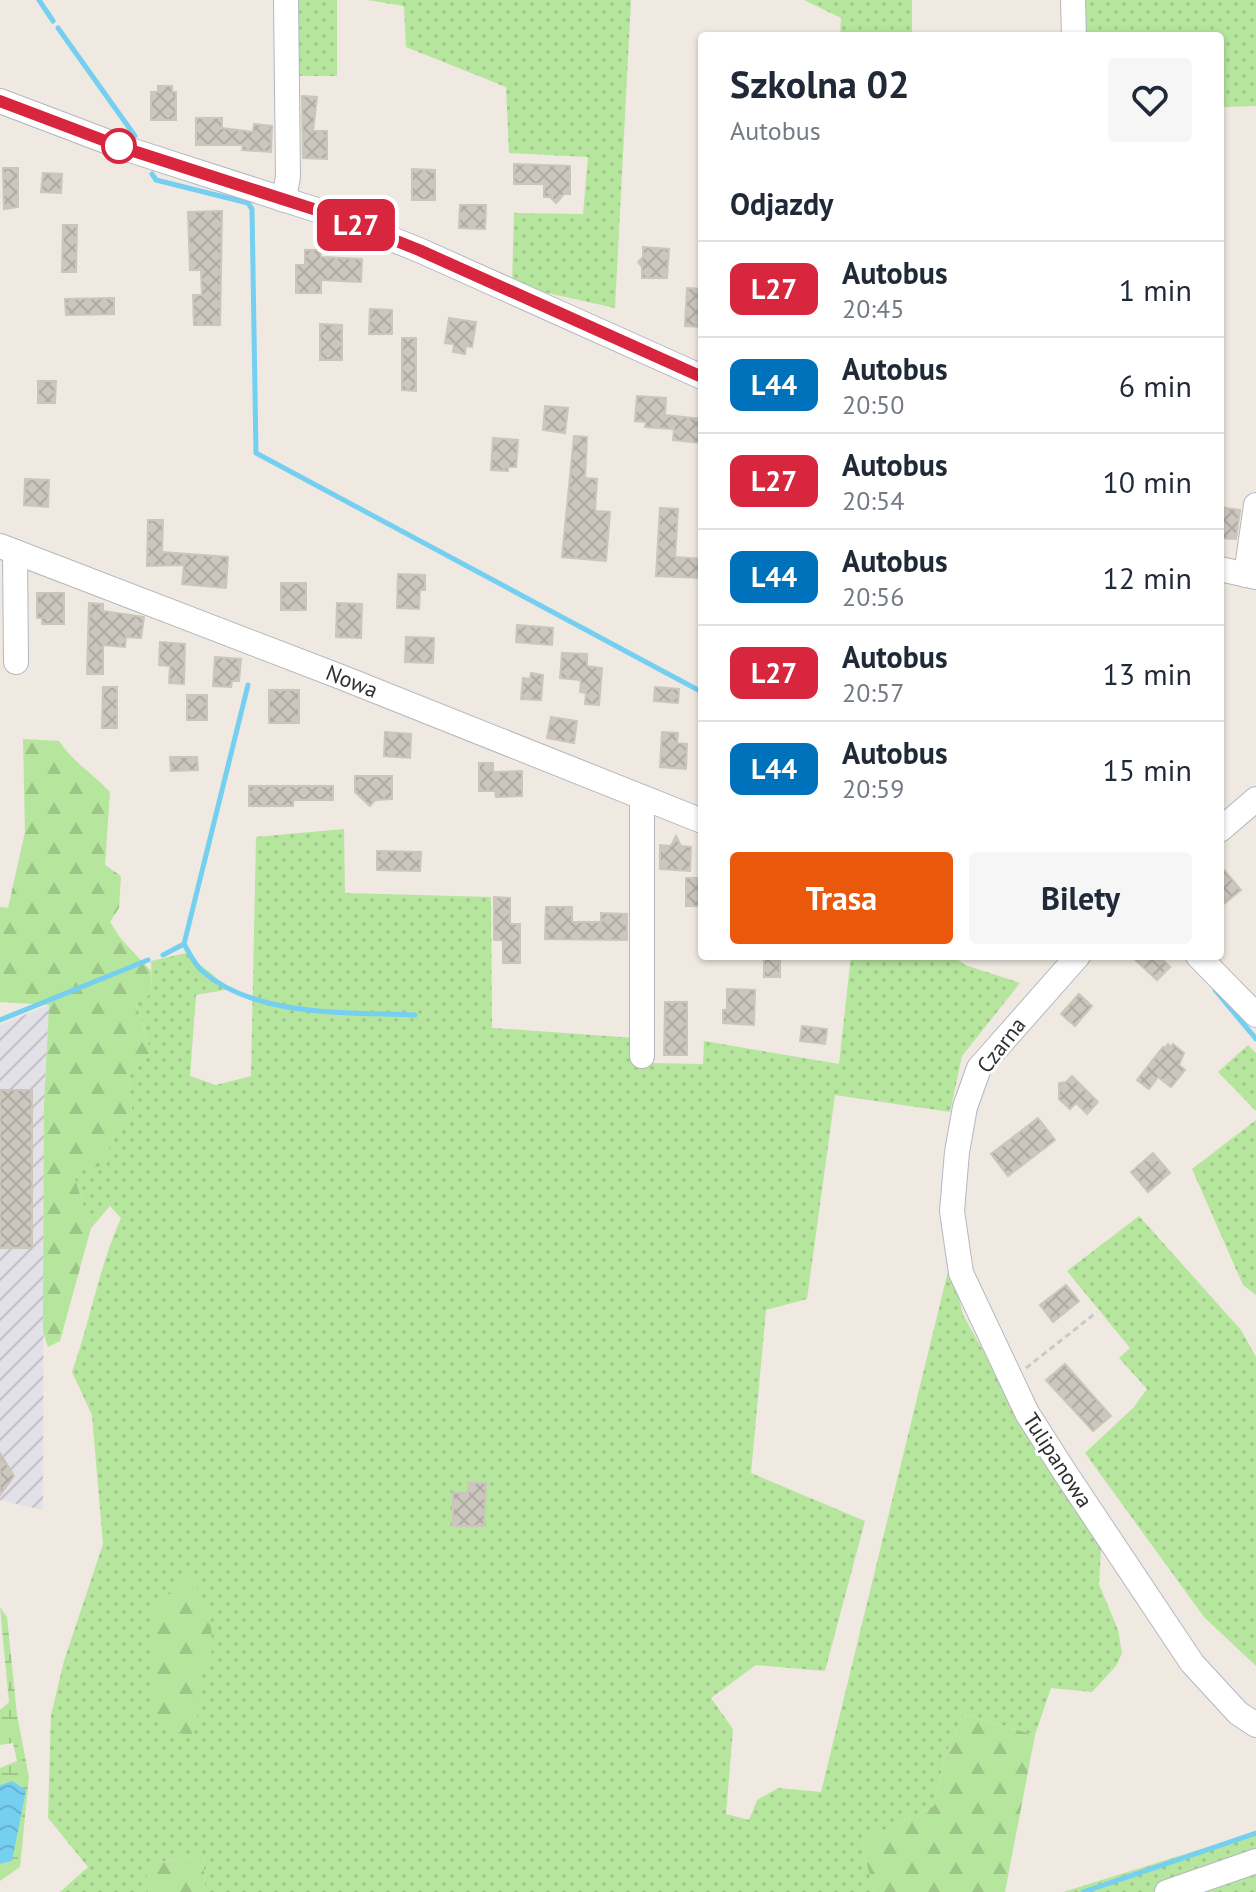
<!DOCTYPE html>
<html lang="pl">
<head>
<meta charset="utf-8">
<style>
  body { margin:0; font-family:"PT Sans",sans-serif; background:#f6f6f7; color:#1f2937; height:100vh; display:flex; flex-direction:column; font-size:30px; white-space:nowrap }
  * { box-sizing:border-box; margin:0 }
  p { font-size:26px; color:#747a83 }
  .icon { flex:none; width:44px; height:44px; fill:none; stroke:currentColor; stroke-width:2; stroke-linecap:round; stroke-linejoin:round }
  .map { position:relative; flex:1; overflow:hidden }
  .side { position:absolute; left:698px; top:32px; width:526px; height:928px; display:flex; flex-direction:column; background:#fff; border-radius:8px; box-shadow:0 2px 6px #0004 }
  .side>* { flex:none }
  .badge { padding:0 16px; border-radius:12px; font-size:28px; line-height:52px }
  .map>.badge { position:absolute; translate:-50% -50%; box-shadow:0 0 0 4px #fff }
  h2 { padding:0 32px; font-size:30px; line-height:72px }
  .round { display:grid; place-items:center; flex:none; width:84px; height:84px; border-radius:8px; background:#f6f6f7 }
  .overview { display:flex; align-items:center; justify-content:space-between; height:136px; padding:0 32px }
  h1 { font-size:38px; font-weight:800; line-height:60px }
  .primary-button { display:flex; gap:16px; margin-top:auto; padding:16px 32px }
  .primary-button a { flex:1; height:92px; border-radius:8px; background:#ea580c; color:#fff; font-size:32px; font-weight:800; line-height:92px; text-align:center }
  .primary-button a+a { background:#f6f6f7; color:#1f2937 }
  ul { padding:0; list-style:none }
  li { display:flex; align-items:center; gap:24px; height:96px; padding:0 32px; border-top:2px solid #e0e1e3 }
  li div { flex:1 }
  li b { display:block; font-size:30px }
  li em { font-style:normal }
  li .badge { min-width:88px; font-weight:700; text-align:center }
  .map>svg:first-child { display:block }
</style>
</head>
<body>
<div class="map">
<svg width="1256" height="1892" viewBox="0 0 1256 1892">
  <defs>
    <pattern id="industrial-furrows" width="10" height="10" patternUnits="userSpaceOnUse" patternTransform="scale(2)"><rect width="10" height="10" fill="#e3e1e8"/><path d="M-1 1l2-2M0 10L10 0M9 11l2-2" fill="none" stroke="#c3c1c7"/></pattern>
    <pattern id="grass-dots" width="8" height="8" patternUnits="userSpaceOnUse" patternTransform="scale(2)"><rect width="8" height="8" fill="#b6e59e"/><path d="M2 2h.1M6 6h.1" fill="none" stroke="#9dc588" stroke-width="1.8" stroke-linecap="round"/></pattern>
    <pattern id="forest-firs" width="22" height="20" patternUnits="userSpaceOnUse" patternTransform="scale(2)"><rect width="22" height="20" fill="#b6e59e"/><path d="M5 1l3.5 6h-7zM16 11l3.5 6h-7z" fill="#9dc588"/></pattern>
    <pattern id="wetland-marsh" width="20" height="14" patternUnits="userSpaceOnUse" patternTransform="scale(2)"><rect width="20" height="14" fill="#b6e59e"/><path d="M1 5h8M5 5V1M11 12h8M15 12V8" fill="none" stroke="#9dc588"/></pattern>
    <pattern id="water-waves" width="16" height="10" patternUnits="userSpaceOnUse" patternTransform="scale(2)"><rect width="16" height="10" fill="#75cff0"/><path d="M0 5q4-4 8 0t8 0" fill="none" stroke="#66b2ce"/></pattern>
    <pattern id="building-cross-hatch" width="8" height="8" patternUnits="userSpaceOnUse" patternTransform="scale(2)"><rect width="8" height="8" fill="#cbc7bf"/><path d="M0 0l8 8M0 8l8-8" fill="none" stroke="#afaba4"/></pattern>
  </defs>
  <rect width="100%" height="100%" fill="#efe9e1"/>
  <polygon fill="url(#industrial-furrows)" points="49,1005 44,1105 43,1510 0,1500 0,1025"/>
  <g fill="url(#grass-dots)">
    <rect x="293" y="0" width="44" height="76"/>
    <polygon points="367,0 631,0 615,308 512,285 514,213 583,214 588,157 509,153 506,87 406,47 404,6"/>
    <polygon points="804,0 912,0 912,36 840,36 841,18"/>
    <polygon points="1083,0 1256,0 1256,106 1220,107 1220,36 1084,36"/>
    <path d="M344,829L345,893L491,897L492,1028L649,1039L650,1063L703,1064L704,1041L839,1064L851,956H953L965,965L1020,983L962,1056L950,1112L835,1095L807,1299L766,1310L751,1473L865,1521L825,1671L756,1665L711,1698L733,1729L726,1814L749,1820L757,1800L778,1788L821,1792L950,1263L963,1315L1051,1472L1101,1549L1099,1584L1118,1630L1122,1653L1116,1666L1092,1692L1051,1688L1035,1735L964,1714L944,1758L934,1806L861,1841L874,1892H205L203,1855L147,1864V1892H60L88,1867L48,1818L51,1715L64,1661L103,1544L92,1415L72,1372C90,1322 99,1267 121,1218L110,1206L91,1228L73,1173L110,1142L132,1116L129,1075L151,1053L136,1003L152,993L151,961L186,953L230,989L196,995L190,1076L216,1085L251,1076L256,837Z"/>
    <polygon points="1248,1045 1256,1053 1256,1111 1218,1072"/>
    <polygon points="1256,1120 1256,1295 1243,1285 1192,1169"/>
    <polygon points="1139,1216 1241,1330 1256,1357 1256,1666 1204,1617 1085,1453 1134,1407 1147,1389 1119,1358 1130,1348 1067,1271"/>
    <polygon points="1256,1832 1256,1892 1063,1892"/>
  </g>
  <g fill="url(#forest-firs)">
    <path d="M23,739L59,741C73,762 93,774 110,792L105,865L121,876L119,908L110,922L121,939L151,971L152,993L136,1004L151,1053L129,1075L132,1116L110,1142L107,1164L73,1173L91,1228L60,1341L48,1347L43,1332V1307L44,1105L49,1005L0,1002V907L8,908L25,832Z"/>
    <polygon points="187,1574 194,1574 201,1603 211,1619 212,1651 198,1679 197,1726 190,1736 175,1731 155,1717 149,1624 156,1606"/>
    <polygon points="964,1714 1035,1735 1005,1892 874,1892 861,1841 934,1806 944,1758"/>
    <polygon points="203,1855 205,1892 147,1892 147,1864"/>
  </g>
  <polygon fill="url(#wetland-marsh)" points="0,1607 7,1617 17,1715 29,1777 20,1867 0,1881 0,1864 12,1861 12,1781 0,1785 0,1768 17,1761 13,1743 0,1745 0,1710 9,1702"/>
  <polygon fill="url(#water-waves)" points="12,1781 26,1790 12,1861 0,1864 0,1785"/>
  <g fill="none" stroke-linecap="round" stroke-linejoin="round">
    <g stroke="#75cff0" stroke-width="5">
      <polyline points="39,0 53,21"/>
      <polyline points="58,28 135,136"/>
      <polyline points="152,174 156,180 248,203 252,209 256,453 700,691"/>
      <path d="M184,944C189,952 194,963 201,970C255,1018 347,1012 415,1015"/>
      <polyline points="163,955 184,944 248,685"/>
      <polyline points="1215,990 1256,1039"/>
      <polyline points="0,1020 148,960"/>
      <polyline points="1083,1892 1256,1833"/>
    </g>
  </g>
  <g fill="url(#building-cross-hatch)" stroke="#cbc5ba" stroke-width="2">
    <polygon points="158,86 172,86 172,92 176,92 176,120 151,120 151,92 158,92"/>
    <polygon points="302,96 317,97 313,131 327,131 327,159 303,158"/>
    <polygon points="196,118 222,118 222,128 253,132 254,124 272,126 271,152 242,150 243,145 196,145"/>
    <polygon points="514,164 570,166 570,194 564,194 556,203 550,197 544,197 544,184 514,184"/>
    <polygon points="3,168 18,168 18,207 4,209"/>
    <polygon points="412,169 435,170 435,200 412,200"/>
    <polygon points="43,173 62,174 61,193 41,192"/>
    <polygon points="460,205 486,205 485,229 459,228"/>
    <polygon points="222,211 220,325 194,325 193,295 202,295 201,270 190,270 188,212"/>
    <polygon points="63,225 77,225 76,272 62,272"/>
    <polygon points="643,247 669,249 667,278 642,278 642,267 638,262 643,257"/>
    <polygon points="305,250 320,250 321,257 362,259 361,282 321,280 321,293 296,293 296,265 305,265"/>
    <polygon points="687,288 702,289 702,327 685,326"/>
    <polygon points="114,298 114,314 66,315 65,299"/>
    <polygon points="370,309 392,310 392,334 369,334"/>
    <polygon points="449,318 476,322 472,347 466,346 465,354 453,352 454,344 445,343"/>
    <polygon points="320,324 342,325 342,360 320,360"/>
    <polygon points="402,338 416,338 416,391 402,390"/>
    <polygon points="38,381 56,381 55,403 38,403"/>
    <polygon points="637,396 666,398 665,415 702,419 702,443 673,440 674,429 645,427 646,422 635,421"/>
    <polygon points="545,406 568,408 565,433 543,430"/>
    <polygon points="574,436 587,437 585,478 597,479 595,511 610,512 606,561 562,557"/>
    <polygon points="493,438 518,440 516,467 508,467 508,471 491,470"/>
    <polygon points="25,479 49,480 48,507 24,505"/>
    <polygon points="1220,507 1240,510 1236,539 1220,538"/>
    <polygon points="660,508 678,509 675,557 702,559 702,578 656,576"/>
    <polygon points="148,520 163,520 162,552 228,557 226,588 182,584 184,565 147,566"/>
    <polygon points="398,574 425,575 425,590 420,590 419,609 397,608"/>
    <rect x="281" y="583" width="25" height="27"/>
    <polygon points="37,593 64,593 64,624 42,624 42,618 37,618"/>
    <polygon points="89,603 103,604 103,611 144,617 141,638 126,637 125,647 103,645 103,674 87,674"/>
    <polygon points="337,603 362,604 361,638 336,637"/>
    <polygon points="517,625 553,628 552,645 516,642"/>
    <polygon points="406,637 434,638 433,663 405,662"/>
    <polygon points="160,642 185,644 184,684 169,683 170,666 159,665"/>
    <polygon points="562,653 587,654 587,666 602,668 599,705 585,704 586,693 580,692 581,680 560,678"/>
    <polygon points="215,657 241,659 239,681 232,681 231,687 213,686"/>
    <polygon points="531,673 543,675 541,700 521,699 523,678 530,679"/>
    <polygon points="103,687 117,687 117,728 102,728"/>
    <polygon points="655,687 679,689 678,703 654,701"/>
    <rect x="269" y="690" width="30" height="33"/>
    <rect x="187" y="695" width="20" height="25"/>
    <polygon points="551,717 577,721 574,743 547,738"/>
    <polygon points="385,732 411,734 410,758 384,756"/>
    <polygon points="662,732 678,733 677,743 687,744 686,769 660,767"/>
    <polygon points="170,757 197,757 198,770 171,771"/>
    <polygon points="479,763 493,763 493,772 522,771 522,796 496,797 495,791 479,791"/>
    <polygon points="355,776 392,776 392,799 375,800 370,806 355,792"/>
    <polygon points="249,786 333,786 333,800 293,800 293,806 249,806"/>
    <polygon points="676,836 681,846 691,847 690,871 660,869 660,845 671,846"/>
    <polygon points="377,851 421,852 420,871 377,870"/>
    <polygon points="1220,865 1241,890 1220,907"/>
    <rect x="686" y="878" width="16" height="28"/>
    <polygon points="494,897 510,898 510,924 520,924 520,963 503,963 503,940 494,940"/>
    <polygon points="546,907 572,907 572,922 601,922 601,913 627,914 627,940 545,939"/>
    <rect x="764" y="956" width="16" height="21"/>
    <polygon points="1131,956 1159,956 1170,967 1157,980"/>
    <polygon points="727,989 755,990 754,1025 723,1023 723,1010 727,1010"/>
    <polygon points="1079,994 1092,1006 1075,1026 1061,1014"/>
    <polygon points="665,1002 687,1002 687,1055 664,1055"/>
    <polygon points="802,1026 827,1029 825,1044 800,1041"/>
    <polygon points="1168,1044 1171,1047 1173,1044 1184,1053 1179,1065 1185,1070 1171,1087 1158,1077 1149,1089 1137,1080 1163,1047 1165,1048"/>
    <polygon points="1072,1076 1098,1102 1087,1114 1076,1103 1070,1109 1059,1099 1059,1083 1066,1082"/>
    <rect x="0" y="1090" width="32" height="158"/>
    <polygon points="1038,1118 1055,1140 1008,1176 991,1154"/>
    <polygon points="1153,1153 1170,1173 1148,1192 1131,1172"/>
    <polygon points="1066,1285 1079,1301 1053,1322 1040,1305"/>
    <polygon points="1065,1364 1111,1416 1093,1431 1046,1380"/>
    <polygon points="0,1453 14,1476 0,1495"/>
    <polygon points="468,1483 486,1483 484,1526 453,1526 453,1493 468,1493"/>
  </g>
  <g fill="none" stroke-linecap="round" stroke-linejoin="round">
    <g stroke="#b4b7c1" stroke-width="26">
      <g id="minor">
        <polyline points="1073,0 1074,36"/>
        <polyline points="0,101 124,148 329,214 419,250 702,377"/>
        <polyline points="284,200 288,176 286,0"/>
        <polyline points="0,546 341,677 702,821"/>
        <polyline points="15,552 16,662"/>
        <polyline points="1220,569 1256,577"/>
        <polyline points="1246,575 1256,505"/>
        <polyline points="642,797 642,1056"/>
        <polyline points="1220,830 1256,799"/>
        <polyline points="1078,956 979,1068 965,1107 957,1152 952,1211 961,1273 1027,1413 1064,1471 1192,1663 1238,1713 1256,1725"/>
        <polyline points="1198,956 1256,1015"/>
        <polyline points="1167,1892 1256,1861"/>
      </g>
    </g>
    <polyline stroke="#c9c9c9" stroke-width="3" stroke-dasharray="6 4" stroke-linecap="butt" points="1026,1368 1097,1312"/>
    <use href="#minor" stroke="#fff" stroke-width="24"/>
  </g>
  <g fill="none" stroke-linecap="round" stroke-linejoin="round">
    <g stroke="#fff" stroke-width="18">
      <polyline id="line" points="0,101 124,148 329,214 419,250 702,377"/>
    </g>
    <use href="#line" stroke="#d7263d" stroke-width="12"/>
  </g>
  <circle fill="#fff" stroke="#d7263d" stroke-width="4" cx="119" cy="146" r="16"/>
  <g text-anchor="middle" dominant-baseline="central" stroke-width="6" stroke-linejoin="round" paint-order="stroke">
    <g font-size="22" fill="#2e2e2e" stroke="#fff">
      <text transform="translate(352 681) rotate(22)">Nowa</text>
      <text transform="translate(1001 1045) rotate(-52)">Czarna</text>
      <text transform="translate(1058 1460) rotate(57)">Tulipanowa</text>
    </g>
  </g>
</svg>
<b class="badge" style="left:356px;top:225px;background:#d7263d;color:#fff">L27</b>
<section class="side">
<div class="overview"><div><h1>Szkolna 02</h1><p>Autobus</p></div><a class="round"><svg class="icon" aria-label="heart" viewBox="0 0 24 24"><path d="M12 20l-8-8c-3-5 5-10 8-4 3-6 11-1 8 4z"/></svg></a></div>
<h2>Odjazdy</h2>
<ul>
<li><span class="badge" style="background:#d7263d;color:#fff">L27</span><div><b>Autobus</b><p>20:45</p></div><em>1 min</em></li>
<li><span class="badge" style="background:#0072bc;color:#fff">L44</span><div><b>Autobus</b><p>20:50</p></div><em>6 min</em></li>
<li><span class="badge" style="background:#d7263d;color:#fff">L27</span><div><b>Autobus</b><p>20:54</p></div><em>10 min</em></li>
<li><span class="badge" style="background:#0072bc;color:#fff">L44</span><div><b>Autobus</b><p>20:56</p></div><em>12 min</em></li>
<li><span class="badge" style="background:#d7263d;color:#fff">L27</span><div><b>Autobus</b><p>20:57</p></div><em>13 min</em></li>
<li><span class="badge" style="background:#0072bc;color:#fff">L44</span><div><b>Autobus</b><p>20:59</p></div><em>15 min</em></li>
</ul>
<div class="primary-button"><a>Trasa</a><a>Bilety</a></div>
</section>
</div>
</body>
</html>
